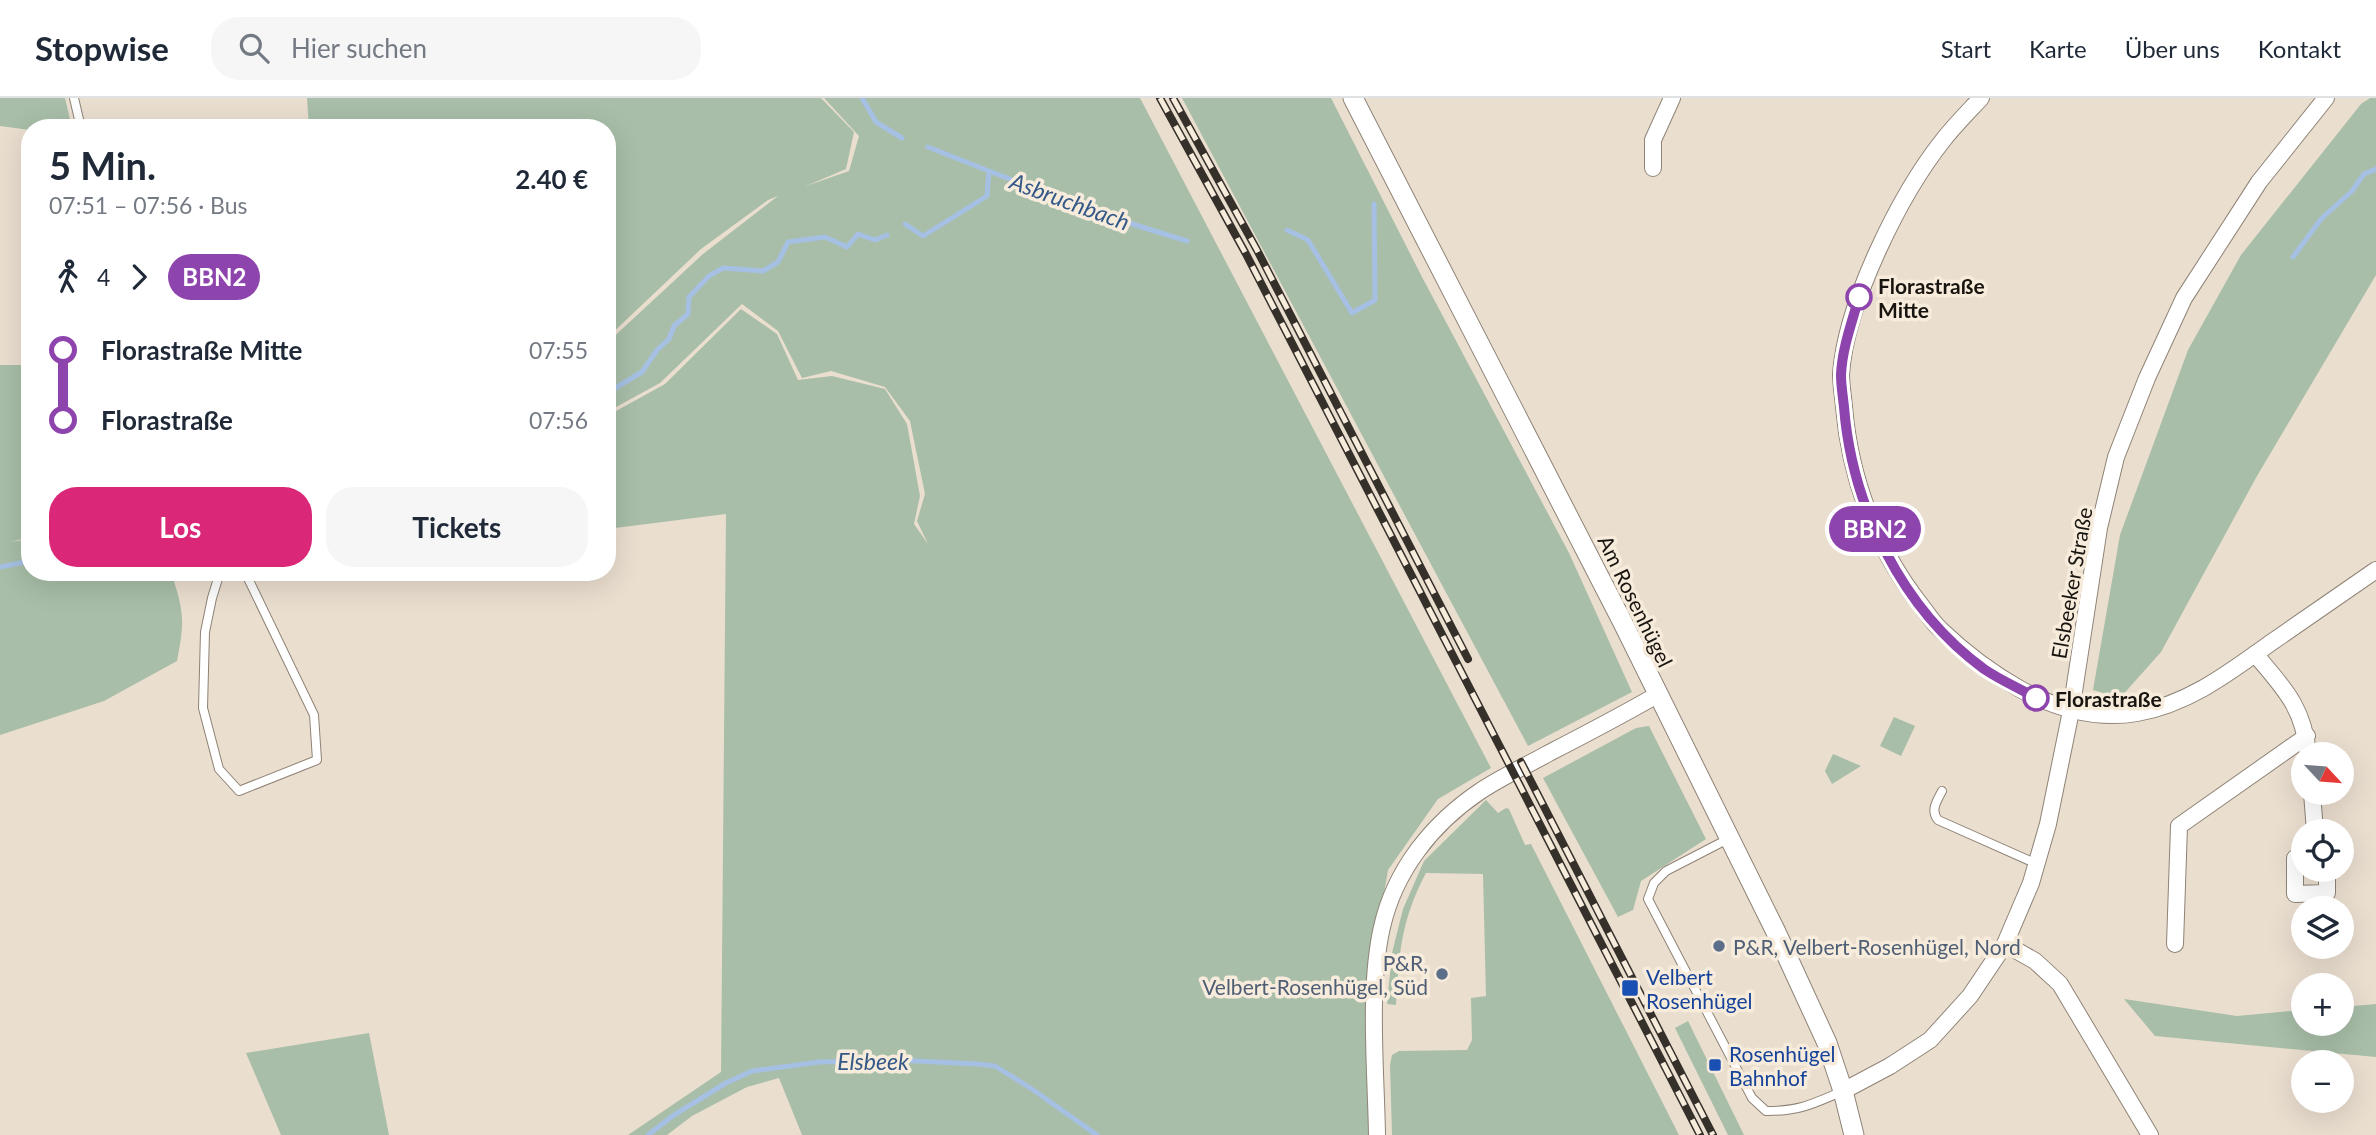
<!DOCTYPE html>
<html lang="de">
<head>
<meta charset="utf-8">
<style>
  body { margin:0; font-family:Lato,sans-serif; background:#f6f6f7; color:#1f2937; height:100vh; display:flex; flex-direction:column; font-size:26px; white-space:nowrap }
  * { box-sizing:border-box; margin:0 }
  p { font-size:23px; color:#747a83 }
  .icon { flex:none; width:38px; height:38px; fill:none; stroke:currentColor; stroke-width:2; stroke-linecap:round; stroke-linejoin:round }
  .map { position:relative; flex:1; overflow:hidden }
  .drawer { position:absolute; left:21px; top:21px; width:595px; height:462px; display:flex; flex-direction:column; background:#fff; border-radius:28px; box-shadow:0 7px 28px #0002 }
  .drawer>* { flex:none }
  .badge { padding:0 14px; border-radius:23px; font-size:24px; line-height:46px }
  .needle { width:46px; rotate:116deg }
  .fabs { position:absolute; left:2291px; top:644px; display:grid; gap:14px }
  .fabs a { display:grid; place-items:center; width:63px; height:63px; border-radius:50%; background:#fff; box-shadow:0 7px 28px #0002; font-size:35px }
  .map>.badge { position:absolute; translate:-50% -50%; box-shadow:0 0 0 4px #fff }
  .legs { display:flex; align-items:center; gap:10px; height:77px; padding:0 28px; font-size:23px }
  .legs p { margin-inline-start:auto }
  .headline { display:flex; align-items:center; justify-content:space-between; height:119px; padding:0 28px }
  h1 { font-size:38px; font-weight:700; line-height:52px }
  .action { display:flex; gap:14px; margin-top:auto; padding:14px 28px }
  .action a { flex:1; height:80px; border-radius:28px; background:#db2777; color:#fff; font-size:28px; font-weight:700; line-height:80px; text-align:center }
  .action a+a { background:#f6f6f7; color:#1f2937 }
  ul { padding:0 28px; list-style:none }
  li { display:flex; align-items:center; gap:24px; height:70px; font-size:26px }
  li i { display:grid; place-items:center; width:10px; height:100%; margin:0 9px; background:currentColor }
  li i::after { content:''; width:18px; height:18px; margin:-9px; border:5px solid; border-radius:50%; background:#fff }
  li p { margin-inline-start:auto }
  li:first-child i { background:linear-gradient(#0000 50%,currentColor 0) }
  li:last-child i { background:linear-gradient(currentColor 50%,#0000 0) }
  header { display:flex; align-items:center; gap:42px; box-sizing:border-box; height:98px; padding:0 35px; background:#fff; border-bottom:2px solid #e0e1e3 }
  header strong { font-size:33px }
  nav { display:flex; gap:38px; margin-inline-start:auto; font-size:24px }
  .search { width:490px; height:63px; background:#f6f6f7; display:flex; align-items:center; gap:18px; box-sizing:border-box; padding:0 24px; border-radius:28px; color:#747a83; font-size:26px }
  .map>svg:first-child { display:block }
</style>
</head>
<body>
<header>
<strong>Stopwise</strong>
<div class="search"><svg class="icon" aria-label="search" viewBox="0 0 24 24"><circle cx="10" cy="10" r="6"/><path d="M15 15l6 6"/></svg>Hier suchen</div>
<nav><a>Start</a><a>Karte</a><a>Über uns</a><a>Kontakt</a></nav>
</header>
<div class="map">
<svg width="2376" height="1037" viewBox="0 0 2376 1037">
  <rect width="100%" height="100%" fill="#eadecf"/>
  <g fill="#a8bea8">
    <polygon points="0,0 65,0 72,30 30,30 30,32 0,28"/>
    <polygon points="307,0 821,0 854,34 846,71 806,88 849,73 859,38 824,0 1140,0 1491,670 1438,701 1388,772 1367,895 1371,1037 802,1037 779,980 747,989 692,1018 667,1037 628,1037 721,974 726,416 607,431 607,318 665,286 741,211 777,236 798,282 832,278 885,291 907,326 920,398 914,426 928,446 917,423 925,396 910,323 885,289 831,273 802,280 778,233 742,206 660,285 607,314 607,245 703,156 778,98 768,102 701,151 607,240 607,30 309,30"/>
    <polygon points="1182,0 1331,0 1422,179 1569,455 1632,594 1528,648"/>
    <polygon points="2370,0 2376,0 2376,177 2257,378 2161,554 2120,600 2093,592 2120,437 2188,252 2241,157 2361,6"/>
    <path d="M0,267H30V439L10,444L30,441V474H171C184,514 185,522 177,563L104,603L0,637Z"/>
    <polygon points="1894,619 1915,628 1901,658 1880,648"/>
    <polygon points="1649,628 1706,741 1641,783 1633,812 1618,819 1543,680 1636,630"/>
    <polygon points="1833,656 1861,668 1832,686 1825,673"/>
    <path d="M1486,702L1498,715L1506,710L1509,711L1525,747L1531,746L1679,1037H1392L1390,967L1392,957L1399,953L1467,952L1472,942L1471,900L1486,898L1483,776L1426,775C1401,822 1399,855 1396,907L1387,906L1392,855L1403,811L1424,763Z"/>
    <polygon points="2124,901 2237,918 2303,912 2303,926 2342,926 2342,909 2376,906 2376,959 2155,938"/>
    <polygon points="1688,923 1744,1037 1728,1037 1675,930"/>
    <polygon points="369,935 389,1037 281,1037 246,955"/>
  </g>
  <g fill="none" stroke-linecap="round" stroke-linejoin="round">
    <g stroke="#a5c0e3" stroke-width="5">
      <polyline points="862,0 876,24 902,40"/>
      <polyline points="928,49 989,73"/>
      <polyline points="905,126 923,138 987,98 989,73 1103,117 1187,143"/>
      <polyline points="1287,132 1308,142 1352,215 1375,202 1374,106"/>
      <polyline points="2293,159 2321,121 2352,93 2364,76 2376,71"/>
      <polyline points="607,295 642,274 657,252 669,241 674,228 688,216 689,199 709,178 723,170 763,173 778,164 788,144 825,139 847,149 858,136 875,142 887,137"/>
      <polyline points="0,469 30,463"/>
      <polyline points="648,1037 674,1017 726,985 752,973 819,964 896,962 978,966 995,968 1032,991 1097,1037"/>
    </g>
    <g stroke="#8e8376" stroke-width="10">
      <g id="service">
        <polyline points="74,0 81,30"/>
        <polyline points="220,474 212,500 205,534 203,610 219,671 239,693 317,662 314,617 245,474"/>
        <path d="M1942,693C1937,703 1930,712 1938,722L2037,766"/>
        <path d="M1730,740L1666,773L1654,785L1648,801L1752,1000L1766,1013C1801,1013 1812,1006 1843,993"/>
      </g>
    </g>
    <g stroke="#8e8376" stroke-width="18">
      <g id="minor">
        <path d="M1981,0C1969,13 1955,27 1944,41C1900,96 1846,205 1841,276C1841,286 1843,298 1844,309C1850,380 1876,450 1920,506C1927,515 1933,525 1941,532C1966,556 1990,574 2020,591C2055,610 2096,622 2137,615C2189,606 2230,574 2272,544C2307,520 2341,496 2376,472"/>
        <polyline points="1653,70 1653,42 1672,0"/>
        <path d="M2255,556C2284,590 2304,610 2308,656"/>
        <polyline points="2312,695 2315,733"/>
        <polyline points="2303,760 2295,760 2295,796 2327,795 2327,772"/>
        <polyline points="2005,846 2035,863 2060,886 2150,1037"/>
        <polyline points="2175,846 2179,728 2307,638"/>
        <polyline points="1843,993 1890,968 1930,942 1970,898 2005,846 2031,785 2048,726 2071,613 2099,430 2116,359 2147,280 2184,200 2259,84 2326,0"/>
        <path d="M1377,1037C1376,973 1368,890 1382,829C1395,772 1432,726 1479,694C1501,679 1526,668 1549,655C1586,636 1622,617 1657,597"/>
      </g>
    </g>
    <g stroke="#8e8376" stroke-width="21">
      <polyline id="tertiary" points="1353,0 1623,525 1775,832 1827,945 1843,993 1854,1037"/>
    </g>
    <use href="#service" stroke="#fff" stroke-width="8"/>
    <use href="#minor" stroke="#fff" stroke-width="16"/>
    <use href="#tertiary" stroke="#fff" stroke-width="19"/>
    <g stroke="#35302a" stroke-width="8">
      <g id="rail">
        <polyline points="1160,0 1246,156 1700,1037"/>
        <polyline points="1173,0 1257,152 1468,561"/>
        <polyline points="1521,664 1713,1037"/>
      </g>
    </g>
    <use href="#rail" stroke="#f7ecdc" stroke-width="5" stroke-dasharray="16" stroke-linecap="butt"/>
  </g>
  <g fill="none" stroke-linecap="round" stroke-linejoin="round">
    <g stroke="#fff" stroke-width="16">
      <path id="line-1" d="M1859,199C1852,224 1842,251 1841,277C1841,288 1843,299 1844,309C1852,409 1902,511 1984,571C2000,582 2019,590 2036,600"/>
    </g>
    <use href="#line-1" stroke="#8e44ad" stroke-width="10"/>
  </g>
  <g fill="#fff" stroke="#8e44ad" stroke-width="3.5">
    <circle cx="1859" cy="199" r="12"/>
    <circle cx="2036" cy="600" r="12"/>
  </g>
  <g fill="#5c6f8a" stroke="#f7ecdc" stroke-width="2.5">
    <circle cx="1719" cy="848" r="7"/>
    <circle cx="1442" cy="876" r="7"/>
  </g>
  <g fill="#1a4fb4" stroke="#f7ecdc" stroke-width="2.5">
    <rect x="1621" y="881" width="18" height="18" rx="3.5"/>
    <rect x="1708" y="960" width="14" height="14" rx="3.5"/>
  </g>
  <g text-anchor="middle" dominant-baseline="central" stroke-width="7" stroke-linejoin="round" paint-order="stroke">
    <g font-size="21" font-weight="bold" fill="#18140f" stroke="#f7ecdc" text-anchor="start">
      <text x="1878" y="187">Florastraße<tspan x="1878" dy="24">Mitte</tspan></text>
      <text x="2055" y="600">Florastraße</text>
    </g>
    <g font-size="21" fill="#18140f" stroke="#f7ecdc">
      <text transform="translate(2071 485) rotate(-80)">Elsbeeker Straße</text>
      <text transform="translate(1636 503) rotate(64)">Am Rosenhügel</text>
    </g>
    <g font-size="21" fill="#4e5e75" stroke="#f7ecdc" text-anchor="start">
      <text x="1733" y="848">P&amp;R, Velbert-Rosenhügel, Nord</text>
      <text x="1428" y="864" text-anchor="end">P&amp;R,<tspan x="1428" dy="24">Velbert-Rosenhügel, Süd</tspan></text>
    </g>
    <g font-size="21" fill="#164399" stroke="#f7ecdc" text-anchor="start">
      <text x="1646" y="878">Velbert<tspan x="1646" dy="24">Rosenhügel</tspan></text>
      <text x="1729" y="955">Rosenhügel<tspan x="1729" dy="24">Bahnhof</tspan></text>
    </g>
    <g font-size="23" font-style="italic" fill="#345988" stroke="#f7ecdc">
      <text transform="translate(1070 103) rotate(20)">Asbruchbach</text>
      <text x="873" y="963">Elsbeek</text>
    </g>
  </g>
</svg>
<div class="fabs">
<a><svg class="needle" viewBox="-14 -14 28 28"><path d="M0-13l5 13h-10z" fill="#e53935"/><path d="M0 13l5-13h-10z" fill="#747a83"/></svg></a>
<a><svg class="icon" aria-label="locate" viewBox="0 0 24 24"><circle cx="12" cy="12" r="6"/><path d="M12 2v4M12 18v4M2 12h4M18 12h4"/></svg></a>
<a><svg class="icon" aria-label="layers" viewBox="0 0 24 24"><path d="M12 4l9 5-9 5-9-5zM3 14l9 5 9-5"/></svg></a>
<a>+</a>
<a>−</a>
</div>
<b class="badge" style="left:1875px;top:431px;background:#8e44ad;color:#fff">BBN2</b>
<section class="drawer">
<div class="headline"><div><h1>5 Min.</h1><p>07:51 – 07:56 · Bus</p></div><b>2.40 €</b></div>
<div class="legs"><svg class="icon" aria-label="walk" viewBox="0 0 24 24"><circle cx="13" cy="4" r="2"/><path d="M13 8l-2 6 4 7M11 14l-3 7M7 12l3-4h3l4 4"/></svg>4<svg class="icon" aria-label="forward" viewBox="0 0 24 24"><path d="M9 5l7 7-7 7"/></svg><b class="badge" style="background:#8e44ad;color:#fff">BBN2</b></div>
<ul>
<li><i style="color:#8e44ad"></i><b>Florastraße Mitte</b><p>07:55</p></li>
<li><i style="color:#8e44ad"></i><b>Florastraße</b><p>07:56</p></li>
</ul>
<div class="action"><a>Los</a><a>Tickets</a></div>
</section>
</div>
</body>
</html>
